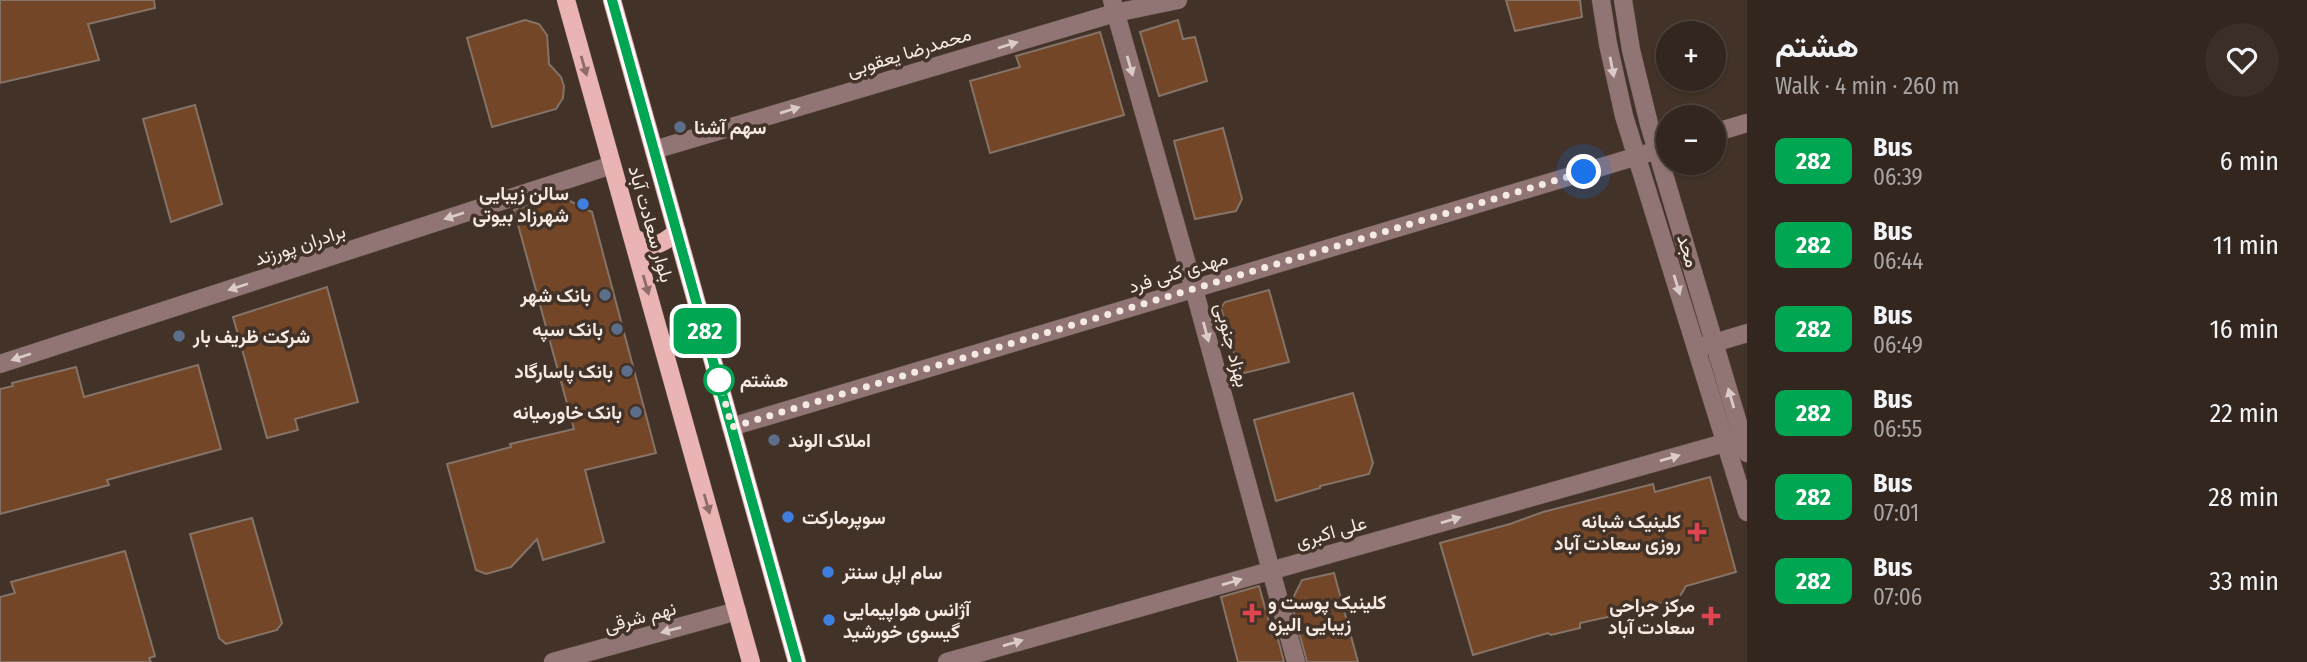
<!DOCTYPE html>
<html lang="en">
<head>
<meta charset="utf-8">
<style>
  body { margin:0; font-family:"Fira Sans Condensed",Vazirmatn,sans-serif; background:#3a2e27; color:#f1f3f6; height:100vh; display:flex; flex-direction:column; font-size:26px; white-space:nowrap }
  * { box-sizing:border-box; margin:0 }
  p { font-size:23px; color:#a8a5a4 }
  .icon { flex:none; width:38px; height:38px; fill:none; stroke:currentColor; stroke-width:2; stroke-linecap:round; stroke-linejoin:round }
  .map { position:relative; flex:1; overflow:hidden }
  .drawer { display:flex; flex-direction:column; background:#32261e; width:560px }
  .drawer>* { flex:none }
  .badge { padding:0 14px; border-radius:10px; font-size:24px; line-height:46px }
  .fabs { position:absolute; left:1656px; top:21px; display:grid; gap:14px }
  .fabs a { display:grid; place-items:center; width:70px; height:70px; border-radius:50%; background:#32261e; box-shadow:0 2px 5px #0004,0 0 0 2px #4d433c; font-size:35px }
  .you { position:absolute; width:35px; height:35px; margin:-18px; border:5px solid #fff; border-radius:50%; background:#1a73e8; box-shadow:0 0 0 10px #1a73e833 }
  .map>.badge { position:absolute; translate:-50% -50%; box-shadow:0 0 0 4px #fff }
  .round { display:grid; place-items:center; flex:none; width:74px; height:74px; border-radius:37px; background:#3a2e27 }
  .overview { display:flex; align-items:center; justify-content:space-between; height:119px; padding:0 28px }
  h1 { font-size:33px; font-weight:600; line-height:52px }
  ul { padding:0; list-style:none }
  li { display:flex; align-items:center; gap:21px; height:84px; padding:0 28px }
  li div { flex:1 }
  li b { display:block; font-size:26px }
  li em { font-style:normal }
  li .badge { min-width:77px; font-weight:700; text-align:center }
  main { display:flex; flex:1; min-height:0 }
  .map>svg:first-child { display:block }
</style>
</head>
<body>
<main>
<div class="map">
<svg width="1747" height="662" viewBox="0 0 1747 662">
  <rect width="100%" height="100%" fill="#423228"/>
  <g fill="#734627" stroke="#867368" stroke-width="2">
    <polygon points="0,0 154,0 155,8 88,24 99,60 0,83"/>
    <polygon points="1506,0 1580,0 1582,17 1515,31"/>
    <polygon points="525,20 539,24 547,35 549,64 561,77 564,86 563,98 556,109 492,127 467,38"/>
    <polygon points="1178,20 1183,39 1195,37 1207,81 1159,96 1140,32"/>
    <polygon points="1100,32 1124,115 990,153 970,81 1020,67 1016,56"/>
    <polygon points="195,105 222,204 171,222 143,119"/>
    <polygon points="1223,128 1242,199 1236,211 1195,219 1174,141"/>
    <polygon points="560,196 592,212 656,453 585,470 604,542 543,560 537,539 511,567 486,574 476,570 447,464 511,447 510,444 574,429 514,210"/>
    <polygon points="327,287 358,402 295,419 298,430 267,438 233,317"/>
    <polygon points="1269,290 1289,362 1240,374 1221,308 1225,302"/>
    <polygon points="198,365 221,449 107,480 109,485 0,514 0,389 13,386 12,383 76,367 84,397"/>
    <polygon points="1353,393 1373,463 1369,474 1320,486 1320,488 1276,501 1254,420"/>
    <polygon points="1710,477 1736,572 1686,586 1679,598 1621,614 1580,623 1580,628 1551,635 1548,633 1473,655 1440,543 1510,524 1543,512 1653,484 1655,492"/>
    <polygon points="252,518 282,623 277,630 226,644 219,638 190,534"/>
    <polygon points="125,551 155,656 149,658 151,662 0,662 0,597 15,593 11,582"/>
    <polygon points="1334,573 1358,662 1307,662 1291,602 1302,580"/>
    <polygon points="1259,586 1273,636 1276,631 1284,662 1238,662 1221,597"/>
  </g>
  <g fill="none" stroke-linecap="round" stroke-linejoin="round">
    <g stroke="#5e4f46" stroke-width="19">
      <g id="minor">
        <polyline points="1112,0 1194,289 1296,662"/>
        <polyline points="1601,0 1608,44 1624,116 1747,512"/>
        <polyline points="1623,0 1631,50 1649,124 1747,453"/>
        <polyline points="1713,133 1747,123"/>
        <polyline points="654,150 1115,13 1178,0"/>
        <polyline points="1704,346 1747,333"/>
        <polyline points="0,364 612,165"/>
        <polyline points="731,427 1668,147"/>
        <polyline points="553,662 737,611"/>
        <polyline points="947,662 1742,438"/>
      </g>
    </g>
    <g stroke="#5e4f46" stroke-width="19">
      <g id="major">
        <polyline points="566,0 751,662"/>
        <polyline points="612,0 797,662"/>
        <path d="M633,237C652,250 660,246 677,232"/>
      </g>
    </g>
    <use href="#minor" stroke="#917575" stroke-width="18"/>
    <use href="#major" stroke="#ebb4b4" stroke-width="18"/>
  </g>
  <defs><path id="oneway-solid" d="M-6-.8H1V-3.2L6.5 0L1 3.2V.8H-6Z" transform="scale(1.75)"/></defs>
  <g fill="#dbccc8">
    <use href="#oneway-solid" transform="translate(1008 45) rotate(-17)"/>
    <use href="#oneway-solid" transform="translate(1130 66) rotate(74)"/>
    <use href="#oneway-solid" transform="translate(1612 67) rotate(79)"/>
    <use href="#oneway-solid" transform="translate(790 110) rotate(-17)"/>
    <use href="#oneway-solid" transform="translate(454 216) rotate(162)"/>
    <use href="#oneway-solid" transform="translate(1677 285) rotate(73)"/>
    <use href="#oneway-solid" transform="translate(238 287) rotate(162)"/>
    <use href="#oneway-solid" transform="translate(1206 332) rotate(75)"/>
    <use href="#oneway-solid" transform="translate(21 357) rotate(162)"/>
    <use href="#oneway-solid" transform="translate(1731 398) rotate(-106)"/>
    <use href="#oneway-solid" transform="translate(1670 458) rotate(-16)"/>
    <use href="#oneway-solid" transform="translate(1451 520) rotate(-16)"/>
    <use href="#oneway-solid" transform="translate(1232 582) rotate(-16)"/>
    <use href="#oneway-solid" transform="translate(671 630) rotate(165)"/>
    <use href="#oneway-solid" transform="translate(1013 643) rotate(-16)"/>
  </g>
  <g fill="#8e6c67">
    <use href="#oneway-solid" transform="translate(584 66) rotate(74)"/>
    <use href="#oneway-solid" transform="translate(646 285) rotate(74)"/>
    <use href="#oneway-solid" transform="translate(707 504) rotate(74)"/>
  </g>
  <g fill="none" stroke-linecap="round" stroke-linejoin="round">
    <g stroke="#fff" stroke-width="16">
      <polyline id="line" points="612,0 797,662"/>
    </g>
    <use href="#line" stroke="#00a651" stroke-width="10"/>
    <polyline stroke="#f4e9e3" stroke-width="7" stroke-dasharray="0 12.6" points="719,380 732,427 1584,172"/>
  </g>
  <g fill="#5c6f8a" stroke="#423228" stroke-width="2.5">
    <circle cx="680" cy="127" r="7"/>
    <circle cx="605" cy="295" r="7"/>
    <circle cx="617" cy="329" r="7"/>
    <circle cx="179" cy="336" r="7"/>
    <circle cx="627" cy="371" r="7"/>
    <circle cx="636" cy="412" r="7"/>
    <circle cx="774" cy="440" r="7"/>
  </g>
  <g fill="#3f7fe0" stroke="#423228" stroke-width="2.5">
    <circle cx="583" cy="204" r="7"/>
    <circle cx="788" cy="517" r="7"/>
    <circle cx="828" cy="572" r="7"/>
    <circle cx="829" cy="620" r="7"/>
  </g>
  <circle fill="#fff" stroke="#00a651" stroke-width="3.5" cx="719" cy="380" r="14"/>
  <g fill="#e0444e" stroke="#423228" stroke-width="2.5">
    <path d="M1693.5 521.5h7v7h7v7h-7v7h-7v-7h-7v-7h7z"/>
    <path d="M1248.5 602.5h7v7h7v7h-7v7h-7v-7h-7v-7h7z"/>
    <path d="M1707.5 605.5h7v7h7v7h-7v7h-7v-7h-7v-7h7z"/>
  </g>
  <g text-anchor="middle" dominant-baseline="central" stroke-width="7" stroke-linejoin="round" paint-order="stroke">
    <g font-size="19" fill="#f4e9e3" stroke="#423228">
      <text transform="translate(909 52) rotate(-17)">محمدرضا یعقوبی</text>
      <text transform="translate(651 224) rotate(74)">بلوار سعادت آباد</text>
      <text transform="translate(300 245) rotate(-18)">برادران پورزند</text>
      <text transform="translate(1688 251) rotate(73)">مجد</text>
      <text transform="translate(1178 272) rotate(-17)">مهدی کنی فرد</text>
      <text transform="translate(1232 345) rotate(75)">بهزاد جنوبی</text>
      <text transform="translate(1331 532) rotate(-16)">علی اکبری</text>
      <text transform="translate(640 617) rotate(-15)">نهم شرقی</text>
    </g>
    <g font-size="19" font-weight="bold" fill="#f4e9e3" stroke="#423228" text-anchor="start">
      <text x="694" y="127">سهم آشنا</text>
      <text x="569" y="193" text-anchor="end">سالن زیبایی<tspan x="569" dy="22">شهرزاد بیوتی</tspan></text>
      <text x="591" y="295" text-anchor="end">بانک شهر</text>
      <text x="603" y="329" text-anchor="end">بانک سپه</text>
      <text x="193" y="336">شرکت ظریف بار</text>
      <text x="613" y="371" text-anchor="end">بانک پاسارگاد</text>
      <text x="622" y="412" text-anchor="end">بانک خاورمیانه</text>
      <text x="788" y="440">املاک الوند</text>
      <text x="802" y="517">سوپرمارکت</text>
      <text x="1681" y="521" text-anchor="end">کلینیک شبانه<tspan x="1681" dy="22">روزی سعادت آباد</tspan></text>
      <text x="842" y="572">سام اپل سنتر</text>
      <text x="1268" y="602">کلینیک پوست و<tspan x="1268" dy="22">زیبایی الیزه</tspan></text>
      <text x="1695" y="605" text-anchor="end">مرکز جراحی<tspan x="1695" dy="22">سعادت آباد</tspan></text>
      <text x="843" y="609">آژانس هواپیمایی<tspan x="843" dy="22">گیسوی خورشید</tspan></text>
    </g>
    <g font-size="19" font-weight="bold" fill="#f4e9e3" stroke="#423228" text-anchor="start">
      <text x="740" y="380">هشتم</text>
    </g>
  </g>
</svg>
<div class="fabs">
<a>+</a>
<a>−</a>
</div>
<div class="you" style="left:1584px;top:172px"></div>
<b class="badge" style="left:705px;top:331px;background:#00a651;color:#fff">282</b>
</div>
<section class="drawer">
<div class="overview"><div><h1>هشتم</h1><p>Walk · 4 min · 260 m</p></div><a class="round"><svg class="icon" aria-label="heart" viewBox="0 0 24 24"><path d="M12 20l-8-8c-3-5 5-10 8-4 3-6 11-1 8 4z"/></svg></a></div>
<ul>
<li><span class="badge" style="background:#00a651;color:#fff">282</span><div><b>Bus</b><p>06:39</p></div><em>6 min</em></li>
<li><span class="badge" style="background:#00a651;color:#fff">282</span><div><b>Bus</b><p>06:44</p></div><em>11 min</em></li>
<li><span class="badge" style="background:#00a651;color:#fff">282</span><div><b>Bus</b><p>06:49</p></div><em>16 min</em></li>
<li><span class="badge" style="background:#00a651;color:#fff">282</span><div><b>Bus</b><p>06:55</p></div><em>22 min</em></li>
<li><span class="badge" style="background:#00a651;color:#fff">282</span><div><b>Bus</b><p>07:01</p></div><em>28 min</em></li>
<li><span class="badge" style="background:#00a651;color:#fff">282</span><div><b>Bus</b><p>07:06</p></div><em>33 min</em></li>
</ul>
</section>
</main>
</body>
</html>
